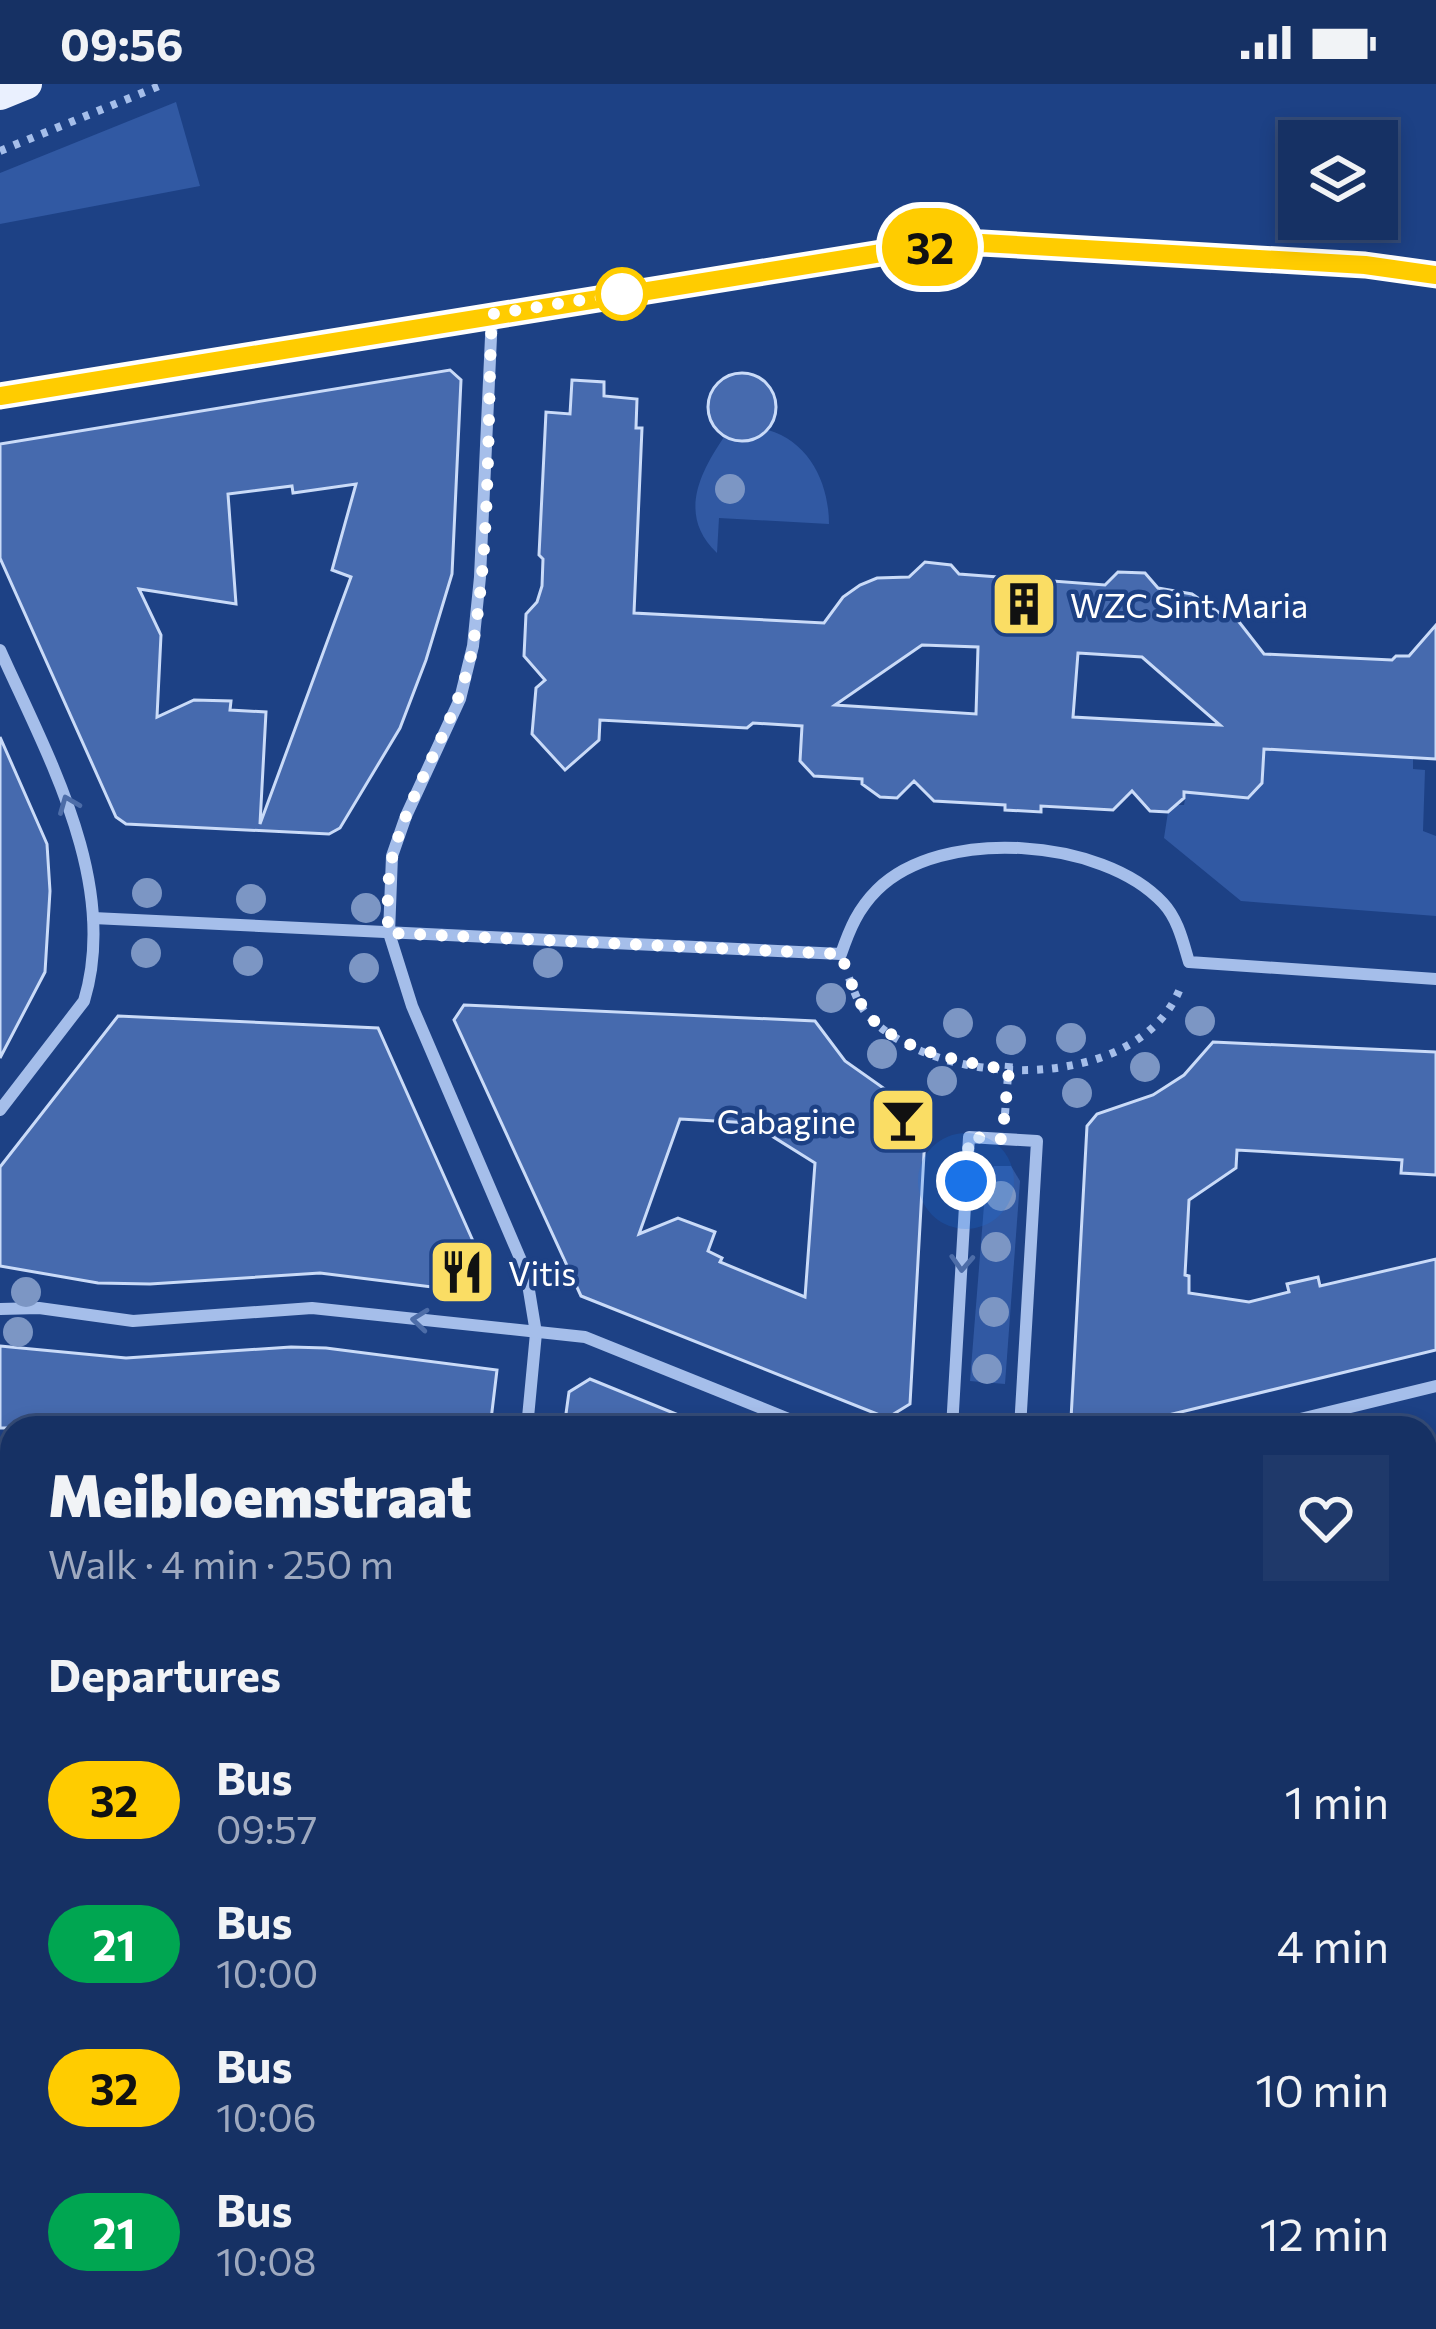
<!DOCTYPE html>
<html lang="en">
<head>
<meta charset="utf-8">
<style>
  body { margin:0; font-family:Commissioner,sans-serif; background:#1f396a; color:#f1f3f6; height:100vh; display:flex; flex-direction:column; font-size:45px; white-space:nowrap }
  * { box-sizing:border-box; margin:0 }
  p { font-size:39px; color:#9ea9bf }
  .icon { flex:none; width:66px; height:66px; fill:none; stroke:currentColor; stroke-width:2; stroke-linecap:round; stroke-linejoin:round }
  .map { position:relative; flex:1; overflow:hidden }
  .sheet { position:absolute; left:0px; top:1332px; width:1437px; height:915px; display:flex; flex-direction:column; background:#163164; border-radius:36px 36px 0 0; box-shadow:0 6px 18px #0003,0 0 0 3px #354c78 }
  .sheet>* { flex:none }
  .badge { padding:0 24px; border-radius:39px; font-size:42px; line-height:78px }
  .tools { position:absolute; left:1278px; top:36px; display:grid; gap:24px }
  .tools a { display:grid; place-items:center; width:120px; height:120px; border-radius:0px; background:#163164; box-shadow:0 6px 18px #0003,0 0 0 3px #354c78; font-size:60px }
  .you { position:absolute; width:60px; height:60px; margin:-30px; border:9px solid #fff; border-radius:50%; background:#1a73e8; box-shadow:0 0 0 18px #1a73e833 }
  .map>.badge { position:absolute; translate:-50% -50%; box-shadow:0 0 0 6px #fff }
  h2 { padding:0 48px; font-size:45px; line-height:108px }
  .round { display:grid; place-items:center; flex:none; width:126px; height:126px; border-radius:0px; background:#1f396a }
  .summary { display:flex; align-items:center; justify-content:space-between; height:204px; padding:0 48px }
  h1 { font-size:57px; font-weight:800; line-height:90px }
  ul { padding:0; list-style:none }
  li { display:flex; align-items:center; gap:36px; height:144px; padding:0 48px }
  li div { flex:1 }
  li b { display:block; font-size:45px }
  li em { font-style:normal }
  li .badge { min-width:132px; font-weight:700; text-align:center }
  .status { display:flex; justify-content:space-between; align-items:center; height:84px; padding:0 60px; background:#163164; direction:ltr }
  .status svg { height:33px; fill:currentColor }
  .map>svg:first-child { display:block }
</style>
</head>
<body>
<div class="status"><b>09:56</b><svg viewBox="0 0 49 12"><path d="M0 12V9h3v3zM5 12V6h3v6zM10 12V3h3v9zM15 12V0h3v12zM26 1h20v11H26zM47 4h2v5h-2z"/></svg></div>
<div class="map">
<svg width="1436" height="2245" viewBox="0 0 1436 2245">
  <rect width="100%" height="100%" fill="#1d4185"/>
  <g fill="#3159a3">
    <polygon points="176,18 200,102 0,140 0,89"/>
    <path d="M768,346C810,358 829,400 829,440L719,434L717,469C678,432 699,390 724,353L752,356Z"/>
    <polygon points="1256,665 1413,673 1413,685 1425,686 1423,747 1436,752 1436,832 1241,817 1164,754 1168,728 1174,721 1184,721 1187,703"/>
    <polygon points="994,1082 1011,1082 1020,1097 1005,1300 970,1297 986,1096"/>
  </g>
  <g fill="#466aae" stroke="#cadbf8" stroke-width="3" fill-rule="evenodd">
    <path d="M450,286L461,296L452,490L426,576L400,644L340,744L329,750L126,740L116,733L0,474V360ZM356,400L332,486L351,493L260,740L266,628L230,626L231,617L194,616L157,633L161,551L139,505L236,520L228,410L292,402L293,409Z"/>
    <circle cx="742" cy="323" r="34"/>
    <path d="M572,296L604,298V312L637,315L636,344H642L634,529L824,539L843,513L860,501L877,494L909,493L925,478L951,481L959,490L1105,501L1118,488L1145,489L1158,504L1192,510L1221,530L1229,525L1264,570L1392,576L1396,572H1409L1436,541V675L1264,665L1262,699L1248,714L1184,708V714L1168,728L1150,727L1132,707L1113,726L1041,722V728L1005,726V721L934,717L914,697L897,714L880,713L862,700V695L814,692L800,677L802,642L753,639L747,644L600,636L599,656L565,686L532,650L536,604L545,596L524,572L526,530L537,518L542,502L543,475L539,471L546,328L570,330ZM922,561L978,563L976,630L835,621ZM1078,569L1142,573L1220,641L1073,633Z"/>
    <polygon points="0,653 47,760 50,807 45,888 0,974"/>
    <path d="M464,921L815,937L845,977L896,1013L921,1022L926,1034L910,1320L887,1334L581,1212L454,936ZM680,1035L751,1039L815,1079L805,1213L720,1178L722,1174L708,1167L715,1148L678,1134L639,1150Z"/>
    <polygon points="118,932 378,944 481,1175 479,1190 471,1202 456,1206 320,1189 150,1200 98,1199 0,1182 0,1083"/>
    <polygon points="1213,958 1436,968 1436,1091 1401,1089 1402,1076 1237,1066 1236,1084 1189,1116 1185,1191 1189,1192 1189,1209 1249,1218 1289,1208 1287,1200 1318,1193 1320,1202 1436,1175 1436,1266 1115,1344 1083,1344 1071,1335 1087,1042 1097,1030 1153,1011 1184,991"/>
    <polygon points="0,1262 126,1274 291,1263 326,1264 497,1286 490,1344 0,1344"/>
    <polygon points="590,1295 708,1343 708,1344 564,1344 569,1308"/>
  </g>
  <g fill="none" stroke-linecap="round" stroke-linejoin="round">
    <g stroke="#a5beea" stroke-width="8" stroke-dasharray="6 9" stroke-linecap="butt">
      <polyline points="0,67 164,0"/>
      <path d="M849,894C853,904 858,919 865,928C932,1008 1144,1012 1182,899"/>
      <polyline points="1005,1030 1010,966"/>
    </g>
    <g stroke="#a5beea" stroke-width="12">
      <polyline points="492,231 480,493 473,562 460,615 406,732 392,772 389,849 412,922 526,1188 536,1249 527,1344"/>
      <polyline points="0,313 906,165 982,159 1365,181 1436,191"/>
      <path d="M0,566C47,671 120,799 84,917L0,1026"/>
      <path d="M93,834L841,870C850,844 858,825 877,806C941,742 1103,754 1163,819C1178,835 1183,858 1189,878L1436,895"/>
      <polyline points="0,1225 39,1224 133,1237 312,1224 585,1253 811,1344"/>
      <polyline points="952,1344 969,1053 1037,1057 1020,1344"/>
      <polyline points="1264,1344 1436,1302"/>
      <polyline points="0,1658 12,1659"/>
      <polyline points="0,1959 12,1960"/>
      <polyline points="1425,2028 1436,2028"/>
      <polyline points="1425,2211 1436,2186"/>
      <polyline points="425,2245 426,2235"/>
      <polyline points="907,2245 907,2235"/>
      <polyline points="973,2245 974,2235"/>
      <polyline points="1410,2245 1414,2235"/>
    </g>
    <polyline stroke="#eaf0fe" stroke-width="30" points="0,11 27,0"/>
  </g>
  <g fill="#7c96c4">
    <circle cx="730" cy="405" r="15"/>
    <circle cx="147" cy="809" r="15"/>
    <circle cx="251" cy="815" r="15"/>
    <circle cx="366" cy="824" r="15"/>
    <circle cx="146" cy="869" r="15"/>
    <circle cx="248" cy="877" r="15"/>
    <circle cx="548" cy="879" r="15"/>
    <circle cx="364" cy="884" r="15"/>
    <circle cx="831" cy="914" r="15"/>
    <circle cx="1200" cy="937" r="15"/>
    <circle cx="958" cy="939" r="15"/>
    <circle cx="1071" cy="954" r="15"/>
    <circle cx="1011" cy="956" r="15"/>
    <circle cx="882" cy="970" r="15"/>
    <circle cx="1145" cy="983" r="15"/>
    <circle cx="942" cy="997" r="15"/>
    <circle cx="1077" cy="1009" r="15"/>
    <circle cx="1001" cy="1112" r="15"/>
    <circle cx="996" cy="1163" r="15"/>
    <circle cx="26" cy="1208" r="15"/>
    <circle cx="994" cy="1228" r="15"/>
    <circle cx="18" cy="1248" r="15"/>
    <circle cx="987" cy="1285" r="15"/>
  </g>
  <defs><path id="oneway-chevron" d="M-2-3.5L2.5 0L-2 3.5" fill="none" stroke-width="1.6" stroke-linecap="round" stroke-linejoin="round" transform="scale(3)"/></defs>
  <g stroke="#4d6da8">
    <use href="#oneway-chevron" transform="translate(68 720) rotate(-112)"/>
    <use href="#oneway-chevron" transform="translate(962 1179) rotate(93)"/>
    <use href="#oneway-chevron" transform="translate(420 1236) rotate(-174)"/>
  </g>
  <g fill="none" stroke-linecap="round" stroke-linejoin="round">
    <g stroke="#fff" stroke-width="27">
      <polyline id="line" points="0,312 906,165 982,159 1365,181 1436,191"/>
    </g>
    <use href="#line" stroke="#fc0" stroke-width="18"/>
    <path stroke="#fff" stroke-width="12" stroke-dasharray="0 21.6" d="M622,210L492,230C487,338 491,455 473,561C460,635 414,696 394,767C386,793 388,822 388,849L841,870C847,887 853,907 863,923C889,966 964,978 1009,986L1002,1055L969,1053L966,1097"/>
  </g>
  <defs>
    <g id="building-square" transform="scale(3.45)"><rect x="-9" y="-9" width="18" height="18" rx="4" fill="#fadd64" stroke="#1d4185"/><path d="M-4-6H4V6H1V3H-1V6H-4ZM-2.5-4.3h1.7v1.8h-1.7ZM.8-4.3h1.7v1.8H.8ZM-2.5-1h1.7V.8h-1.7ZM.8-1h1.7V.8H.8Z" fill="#111"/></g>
    <g id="bar-square" transform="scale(3.45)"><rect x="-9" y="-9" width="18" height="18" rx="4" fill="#fadd64" stroke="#1d4185"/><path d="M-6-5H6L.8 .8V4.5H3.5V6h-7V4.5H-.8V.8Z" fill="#111"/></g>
    <g id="restaurant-square" transform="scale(3.45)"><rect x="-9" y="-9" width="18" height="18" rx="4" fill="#fadd64" stroke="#1d4185"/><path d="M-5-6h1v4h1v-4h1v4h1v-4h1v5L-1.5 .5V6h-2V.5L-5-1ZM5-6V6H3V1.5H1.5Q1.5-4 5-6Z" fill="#111"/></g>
  </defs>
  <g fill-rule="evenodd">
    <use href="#building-square" x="1024" y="520"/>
    <use href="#bar-square" x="903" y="1036"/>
    <use href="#restaurant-square" x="462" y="1188"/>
  </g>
  <circle fill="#fff" stroke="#fc0" stroke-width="6" cx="622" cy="210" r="24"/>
  <g text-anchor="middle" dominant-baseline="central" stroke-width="9" stroke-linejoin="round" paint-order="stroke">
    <g font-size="33" fill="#fff" stroke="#1d4185" text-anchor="start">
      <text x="1070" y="520">WZC Sint Maria</text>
      <text x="856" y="1036" text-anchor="end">Cabagine</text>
      <text x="508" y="1188">Vitis</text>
    </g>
  </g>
</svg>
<div class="tools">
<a><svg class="icon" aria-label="layers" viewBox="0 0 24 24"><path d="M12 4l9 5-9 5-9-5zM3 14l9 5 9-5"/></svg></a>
</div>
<div class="you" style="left:966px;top:1097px"></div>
<b class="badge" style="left:930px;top:163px;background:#fc0;color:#111">32</b>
<section class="sheet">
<div class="summary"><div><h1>Meibloemstraat</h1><p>Walk · 4 min · 250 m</p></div><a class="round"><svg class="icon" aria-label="heart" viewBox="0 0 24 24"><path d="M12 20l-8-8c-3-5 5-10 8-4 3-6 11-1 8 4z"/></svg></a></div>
<h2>Departures</h2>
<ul>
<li><span class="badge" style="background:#fc0;color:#111">32</span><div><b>Bus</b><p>09:57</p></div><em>1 min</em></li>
<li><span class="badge" style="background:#00a651;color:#fff">21</span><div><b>Bus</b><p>10:00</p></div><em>4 min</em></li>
<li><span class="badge" style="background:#fc0;color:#111">32</span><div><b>Bus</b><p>10:06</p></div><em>10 min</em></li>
<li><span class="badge" style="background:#00a651;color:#fff">21</span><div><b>Bus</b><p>10:08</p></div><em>12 min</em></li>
</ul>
</section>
</div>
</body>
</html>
